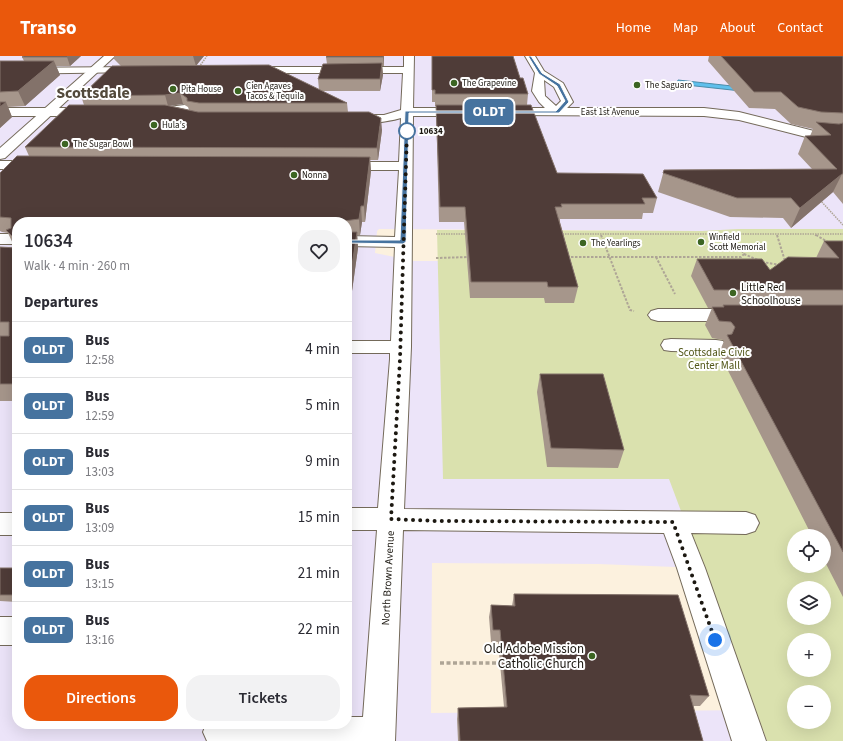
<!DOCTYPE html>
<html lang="en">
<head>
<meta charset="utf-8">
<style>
  body { margin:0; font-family:"Source Sans 3",sans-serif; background:#f2f2f3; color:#2b2b33; height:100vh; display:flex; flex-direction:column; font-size:15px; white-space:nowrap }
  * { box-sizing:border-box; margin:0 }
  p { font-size:13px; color:#7c7c81 }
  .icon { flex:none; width:22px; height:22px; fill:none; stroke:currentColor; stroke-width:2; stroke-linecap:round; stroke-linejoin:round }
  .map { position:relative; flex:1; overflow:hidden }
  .drawer { position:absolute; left:12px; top:161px; width:340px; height:512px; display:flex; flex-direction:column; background:#fff; border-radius:16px; box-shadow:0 4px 16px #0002 }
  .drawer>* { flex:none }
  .badge { padding:0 8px; border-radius:6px; font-size:14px; line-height:26px }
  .controls { position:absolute; left:787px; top:473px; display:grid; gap:8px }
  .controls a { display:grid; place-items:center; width:44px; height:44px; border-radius:50%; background:#fff; box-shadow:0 4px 16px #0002; font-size:20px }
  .you { position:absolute; width:20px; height:20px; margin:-10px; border:3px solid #fff; border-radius:50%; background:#1a73e8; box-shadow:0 0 0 6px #1a73e833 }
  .map>.badge { position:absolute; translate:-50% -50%; box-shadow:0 0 0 2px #fff }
  h2 { padding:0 12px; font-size:15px; line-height:36px }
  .round { display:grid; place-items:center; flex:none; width:42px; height:42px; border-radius:16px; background:#f2f2f3 }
  .head { display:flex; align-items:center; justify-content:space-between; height:68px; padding:0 12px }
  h1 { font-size:19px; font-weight:600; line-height:30px }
  .action { display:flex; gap:8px; margin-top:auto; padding:8px 12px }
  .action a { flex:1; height:46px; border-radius:16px; background:#ea580c; color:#fff; font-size:16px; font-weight:600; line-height:46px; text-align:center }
  .action a+a { background:#f2f2f3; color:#2b2b33 }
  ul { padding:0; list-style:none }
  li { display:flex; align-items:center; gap:12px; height:56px; padding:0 12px; border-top:1px solid #e1e1e2 }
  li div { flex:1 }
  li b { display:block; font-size:15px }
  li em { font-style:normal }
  li .badge { min-width:44px; font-weight:700; text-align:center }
  header { display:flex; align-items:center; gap:24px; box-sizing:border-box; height:56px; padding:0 20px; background:#ea580c; color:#fff }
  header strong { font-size:19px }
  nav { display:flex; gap:22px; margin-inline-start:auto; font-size:14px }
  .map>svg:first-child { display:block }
</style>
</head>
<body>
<header>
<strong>Transo</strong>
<nav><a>Home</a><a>Map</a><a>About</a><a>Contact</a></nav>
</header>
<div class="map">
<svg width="843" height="685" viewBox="0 0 843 685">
  <rect width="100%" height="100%" fill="#fcf1de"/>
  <path fill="#ece4f9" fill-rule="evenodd" d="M0,0H843V173L702,175L379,173L377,175L375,197L414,205H597L701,512L598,508L432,507L431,657L754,654L767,685H0ZM17,166H347V668H17Z"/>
  <path fill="#dae1ae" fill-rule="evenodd" d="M738,173H843V685H767L669,423H443L437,174L702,175ZM794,480H824V510H794ZM794,532H824V562H794ZM794,584H824V614H794ZM794,636H824V666H794Z"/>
  <polygon fill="#5fbfec" stroke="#4b8daa" points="678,24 750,32 750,36 677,28"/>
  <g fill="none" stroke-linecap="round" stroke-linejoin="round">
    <g stroke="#746a5a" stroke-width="2">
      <g id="minor">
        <path d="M404,0H414L413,52H465L471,56L465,60H413L411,291L404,453L746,456L755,459L759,467L755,475L746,478L691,477L705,512L766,685H732L677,512L664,477L403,474L395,685H207L203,676L206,668H347V661H363L377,474H347V452H378L390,303V297H347V285H391L395,191L347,190V180L395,181L399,114H341L336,113L334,110L336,107L341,106H399L401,62C391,65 352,72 345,63L351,59H384L401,54L403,17H249L244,14L249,11H404Z"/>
        <path d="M525,0H535L544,15L563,27L573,46L567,52H704L739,56L814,75L843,76V81L838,83H814L739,64L704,60L500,59L498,56L500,53L504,52H545L539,46L532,35L535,17ZM544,24L554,31L561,45L556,50L545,40Z"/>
        <polygon points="137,11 141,12 142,14 141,16 0,18 0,12"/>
        <path d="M218,45L224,48L222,50C210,53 154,64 147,55L153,51H168Z"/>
        <polygon points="0,52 91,52 97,56 91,60 0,60"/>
        <polygon points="0,105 37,105 42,106 44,109 42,112 37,113 0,113"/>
        <rect x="0" y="178" width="17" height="10"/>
        <polygon points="658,253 740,253 747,255 750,259 747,263 740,265 658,265 651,263 648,259 651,255"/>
        <polygon points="671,283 716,284 723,285 726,290 723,295 716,296 671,295 664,294 661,289 664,284"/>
        <rect x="0" y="457" width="17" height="22"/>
        <rect x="0" y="561" width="17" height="28"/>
      </g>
    </g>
    <g stroke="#746a5a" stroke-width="2">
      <polygon id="major" points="104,0 115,0 5,102 0,103 0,92"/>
    </g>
    <g stroke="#aea596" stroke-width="1.5" stroke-dasharray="1.5 1" stroke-linecap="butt">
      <polyline points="199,11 207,0"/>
      <polyline points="820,144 843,169"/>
      <polyline points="436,178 467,178"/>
      <polyline points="560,178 843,178"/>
      <polyline points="731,179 732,180"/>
      <polyline points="815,179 817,180"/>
    </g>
    <g stroke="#aea596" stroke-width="2" stroke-dasharray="2.5 1.5" stroke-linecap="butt">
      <polyline points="601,179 630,254 634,255"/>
      <polyline points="777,179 785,205"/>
      <polyline points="816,179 828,186"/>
      <polyline points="744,198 758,204"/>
      <polyline points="567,201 741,201 744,198 731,179"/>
      <polyline points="656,201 675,238"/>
      <polyline points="436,202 470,201"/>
      <polyline points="762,206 781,209"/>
    </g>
    <polyline stroke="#aea596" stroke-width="3.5" stroke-dasharray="4 2.5" stroke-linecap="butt" points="440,607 500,607"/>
    <use href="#minor" fill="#fff" fill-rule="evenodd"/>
    <use href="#major" fill="#fff" fill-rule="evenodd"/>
  </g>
  <g fill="#a6968b" fill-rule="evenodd">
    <polygon points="81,0 70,10 56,10 60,19 25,50 8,51 12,61 0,72 0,5 24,5 22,1"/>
    <path d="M114,0H204L196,9L319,34L318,23L327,8L326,1L384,0V10H382L383,19L380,35H321L347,47L348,56L382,74L378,104H370L371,115L365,166H362L360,179H357L358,192L347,271V166H17V345H0V191L16,192L14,190L8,177L2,176L0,175V117L29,100L25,91L84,49L81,40L121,10L114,3ZM183,48L188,51L189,54L168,49Z"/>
    <polygon points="432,0 513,0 520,22 528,38 527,49 557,117 657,142 653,157 643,157 642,163 560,163 560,166 578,231 574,247 545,247 544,242 470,242 464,166 439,166 436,50 435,50 435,46 432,46"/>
    <polygon points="709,0 843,0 843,148 833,136 791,172 783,162 730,161 658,136 664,114 812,113 798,98 805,80 810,80 813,73 791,68 775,53 749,52 708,5"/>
    <polygon points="824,185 843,185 843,541 824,504 824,480 812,480 719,297 724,285 723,284 712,282 705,269 712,252 708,252 691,220 697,203 770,214 816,202"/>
    <polygon points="540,318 624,394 618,412 547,411 537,336"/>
    <polygon points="0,512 17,512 17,546 0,545"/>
    <polygon points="514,538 709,640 700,650 693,650 703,685 458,685 457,663 458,652 504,651 498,586 491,586 489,561 491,549 512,550"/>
  </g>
  <g fill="#83726a">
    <polygon points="68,0 81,0 70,10 67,1"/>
    <polygon points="193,0 204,0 196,10"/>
    <polygon points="383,0 384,0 384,10"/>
    <polygon points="54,5 60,19 25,50 18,35"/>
    <polygon points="382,7 383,19 380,35 380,23"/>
    <polygon points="180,37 183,48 168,50 165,39"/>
    <polygon points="6,46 12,61 0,72 0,51"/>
    <polygon points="381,62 382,74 378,104 377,92"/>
    <polygon points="370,101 371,115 365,166 364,150"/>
    <polygon points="842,118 833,136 791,172 800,152"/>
    <polygon points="361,150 362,166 360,179 359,163"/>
    <polygon points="357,176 358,192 347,271 347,243"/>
    <polygon points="17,322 17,335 13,328"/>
  </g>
  <g fill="#4f3c38" stroke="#83726a">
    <polygon points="24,0 68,0 67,1 22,1"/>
    <polygon points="327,0 383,0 383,1 326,1"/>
    <polygon points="432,0 513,0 520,22 523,22 528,38 435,38 435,34 432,34"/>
    <polygon points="721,0 843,0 843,57 821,56 798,51 781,36 754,36"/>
    <polygon points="0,5 54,5 18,35 0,36"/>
    <polygon points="382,7 380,23 318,23 323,8"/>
    <polygon points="269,9 347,47 199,47 187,45 187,42 180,37 165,39 81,40 112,10"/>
    <polygon points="0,46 6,46 0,51"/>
    <polygon points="69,49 165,49 198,56 369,56 381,62 377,92 25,91"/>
    <polygon points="436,49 531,49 557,117 643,118 657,142 642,142 645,148 561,148 562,151 555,151 578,231 548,231 547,226 471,226 465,151 440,151"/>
    <polygon points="816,66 839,68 843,67 843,118 842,118 800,152 791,142 737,142 663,117 664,114 837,113 805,80 831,79"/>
    <polygon points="17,100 370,101 364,150 361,150 359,163 344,165 344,166 17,166 17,185 6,174 11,172 11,162 0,161 0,117"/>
    <polygon points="347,176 357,176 347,243"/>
    <polygon points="824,185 843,185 843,234 714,234 697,203 762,203 770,214 788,201 839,202"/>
    <polygon points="0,191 17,192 17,322 13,328 0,328 0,280 9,280 9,266 0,266"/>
    <polygon points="723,249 843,249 843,496 727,279 732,278 735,271 731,266 719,265 712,251 724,251"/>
    <polygon points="540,318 603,318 624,394 551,392"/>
    <rect x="0" y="512" width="17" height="27"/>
    <polygon points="514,538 678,539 709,640 690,639 703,685 460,685 458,652 507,651 500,574 493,574 491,549 515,550"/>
  </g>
  <polygon fill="#46739f" stroke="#fff" points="528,0 531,0 542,17 560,28 569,46 559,57 409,57 406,186 403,188 345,187 345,184 400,184 405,55 556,55 565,45 557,30 539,18"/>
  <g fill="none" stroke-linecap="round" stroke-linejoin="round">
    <polyline stroke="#1c1811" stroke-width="4" stroke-dasharray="0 7.2" points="407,75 400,303 391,463 436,465 673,466 715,584"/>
  </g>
  <g fill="#3c6522" stroke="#fff" stroke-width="1.5">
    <circle cx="454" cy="27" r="4"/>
    <circle cx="637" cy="29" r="4"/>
    <circle cx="173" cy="33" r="4"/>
    <circle cx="238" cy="35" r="4"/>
    <circle cx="154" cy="69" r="4"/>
    <circle cx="65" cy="88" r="4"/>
    <circle cx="294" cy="119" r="4"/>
    <circle cx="701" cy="186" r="4"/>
    <circle cx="583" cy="187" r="4"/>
    <circle cx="733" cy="237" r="4"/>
    <circle cx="592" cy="600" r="4"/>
  </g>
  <circle fill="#fff" stroke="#46739f" stroke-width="2" cx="407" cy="75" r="8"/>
  <g text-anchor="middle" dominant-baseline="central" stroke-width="4" stroke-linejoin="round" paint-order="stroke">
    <g font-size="9" fill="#1c1811" stroke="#fff" text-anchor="start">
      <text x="462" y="27">The Grapevine</text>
      <text x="645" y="29">The Saguaro</text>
      <text x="246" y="30">Cien Agaves<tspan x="246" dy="10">Tacos &amp; Tequila</tspan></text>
      <text x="181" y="33">Pita House</text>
      <text x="162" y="69">Hula’s</text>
      <text x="73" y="88">The Sugar Bowl</text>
      <text x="302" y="119">Nonna</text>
      <text x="709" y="181">Winfield<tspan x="709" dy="10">Scott Memorial</tspan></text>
      <text x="591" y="187">The Yearlings</text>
    </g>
    <g font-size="9" fill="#1c1811" stroke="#fff">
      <text x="610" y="56">East 1st Avenue</text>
    </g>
    <g font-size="9" font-weight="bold" fill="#1c1811" stroke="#fff" text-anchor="start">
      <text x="419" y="75">10634</text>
    </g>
    <g font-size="11" fill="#1c1811" stroke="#fff" text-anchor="start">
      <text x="741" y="231">Little Red<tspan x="741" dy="13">Schoolhouse</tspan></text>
    </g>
    <g font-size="11" fill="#505516" stroke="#fff">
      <text x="714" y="296">Scottsdale Civic<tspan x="714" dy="13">Center Mall</tspan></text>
    </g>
    <g font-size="11" fill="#1c1811" stroke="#fff">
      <text transform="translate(388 522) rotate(-87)">North Brown Avenue</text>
    </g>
    <g font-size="13" fill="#1c1811" stroke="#fff" text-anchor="end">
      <text x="584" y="593">Old Adobe Mission<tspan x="584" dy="15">Catholic Church</tspan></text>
    </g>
    <g font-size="16" font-weight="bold" fill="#534a3b" stroke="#fff">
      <text x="93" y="37">Scottsdale</text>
    </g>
  </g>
</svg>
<div class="controls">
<a><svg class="icon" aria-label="locate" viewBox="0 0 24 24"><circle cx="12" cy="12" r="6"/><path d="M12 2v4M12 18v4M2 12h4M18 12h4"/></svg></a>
<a><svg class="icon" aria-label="layers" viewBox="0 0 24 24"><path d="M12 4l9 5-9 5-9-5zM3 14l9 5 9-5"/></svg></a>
<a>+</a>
<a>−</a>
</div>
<div class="you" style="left:715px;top:584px"></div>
<b class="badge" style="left:489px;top:56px;background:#46739f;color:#fff">OLDT</b>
<section class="drawer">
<div class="head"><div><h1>10634</h1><p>Walk · 4 min · 260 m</p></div><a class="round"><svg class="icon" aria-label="heart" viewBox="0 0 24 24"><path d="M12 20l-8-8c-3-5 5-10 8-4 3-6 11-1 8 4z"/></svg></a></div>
<h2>Departures</h2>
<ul>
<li><span class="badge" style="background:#46739f;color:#fff">OLDT</span><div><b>Bus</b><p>12:58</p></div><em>4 min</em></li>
<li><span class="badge" style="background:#46739f;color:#fff">OLDT</span><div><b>Bus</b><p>12:59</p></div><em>5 min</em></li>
<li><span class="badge" style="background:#46739f;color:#fff">OLDT</span><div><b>Bus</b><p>13:03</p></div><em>9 min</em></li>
<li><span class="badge" style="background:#46739f;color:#fff">OLDT</span><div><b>Bus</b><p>13:09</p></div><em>15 min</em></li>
<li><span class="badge" style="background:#46739f;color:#fff">OLDT</span><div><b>Bus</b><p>13:15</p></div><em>21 min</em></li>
<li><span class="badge" style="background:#46739f;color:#fff">OLDT</span><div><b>Bus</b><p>13:16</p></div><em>22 min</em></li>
</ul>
<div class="action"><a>Directions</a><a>Tickets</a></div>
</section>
</div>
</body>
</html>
